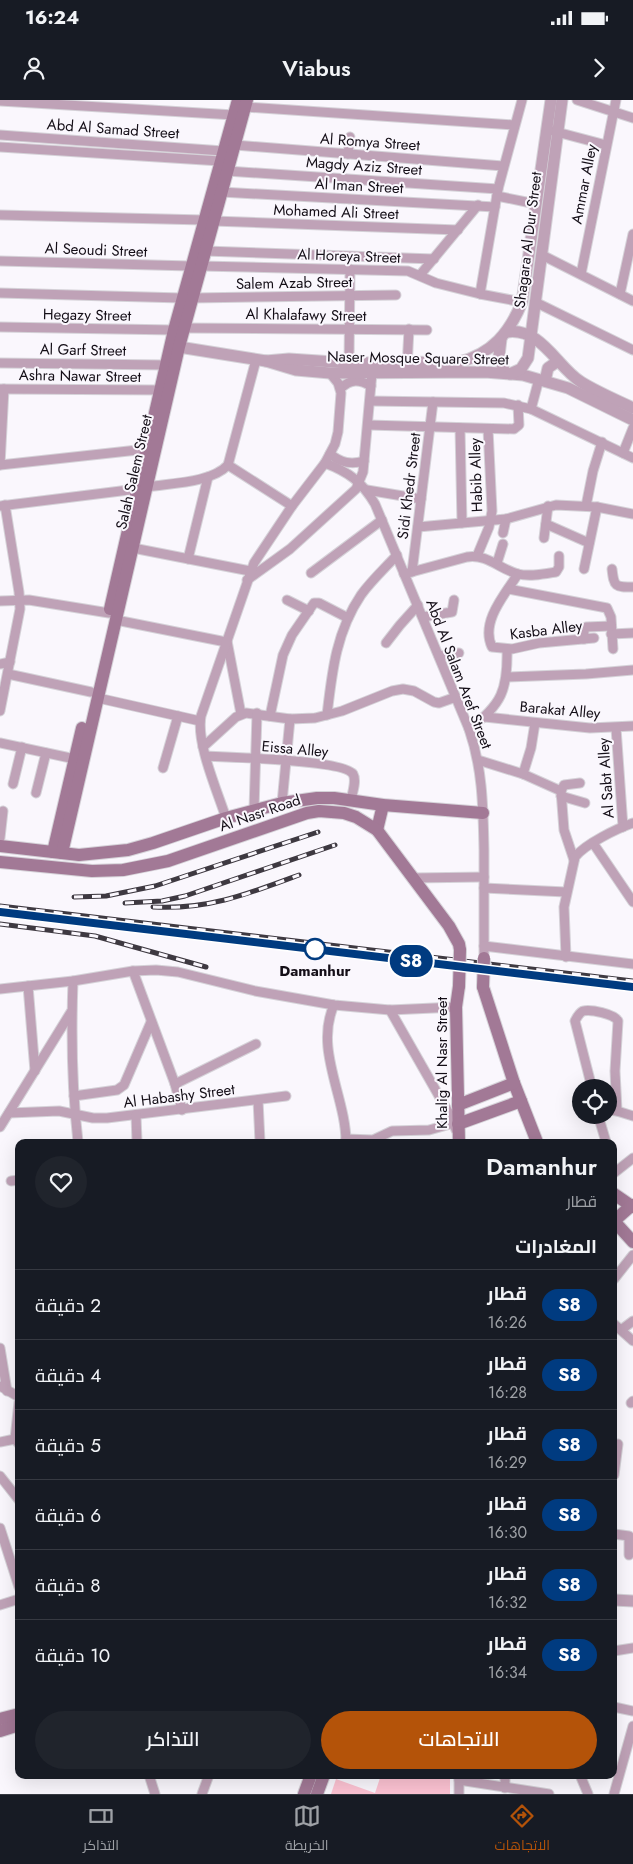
<!DOCTYPE html>
<html lang="ar">
<head>
<meta charset="utf-8">
<style>
  body { margin:0; font-family:Jost,Cairo,sans-serif; background:#20242c; color:#f1f3f6; direction:rtl; height:100vh; display:flex; flex-direction:column; font-size:19px; white-space:nowrap }
  * { box-sizing:border-box; margin:0 }
  p { font-size:16px; color:#9ea1a6 }
  .icon { flex:none; width:28px; height:28px; fill:none; stroke:currentColor; stroke-width:2; stroke-linecap:round; stroke-linejoin:round }
  .map { position:relative; flex:1; overflow:hidden; direction:ltr }
  .drawer { position:absolute; left:15px; top:1039px; width:602px; height:640px; display:flex; flex-direction:column; background:#171b24; border-radius:10px; box-shadow:0 5px 20px #0002; direction:rtl }
  .drawer>* { flex:none }
  .badge { padding:0 10px; border-radius:16px; font-size:18px; line-height:32px }
  .fabs { position:absolute; left:572px; top:979px; display:grid; gap:10px }
  .fabs a { display:grid; place-items:center; width:45px; height:45px; border-radius:50%; background:#171b24; box-shadow:0 5px 20px #0002; font-size:25px }
  .map>.badge { position:absolute; translate:-50% -50%; box-shadow:0 0 0 2px #fff }
  h2 { padding:0 20px; font-size:19px; line-height:45px }
  .round { display:grid; place-items:center; flex:none; width:52px; height:52px; border-radius:26px; background:#20242c }
  .headline { display:flex; align-items:center; justify-content:space-between; height:85px; padding:0 20px }
  h1 { font-size:24px; font-weight:600; line-height:38px }
  .primary-button { display:flex; gap:10px; margin-top:auto; padding:10px 20px }
  .primary-button a { flex:1; height:58px; border-radius:30px; background:#b45309; color:#fff; font-size:20px; font-weight:600; line-height:58px; text-align:center }
  .primary-button a+a { background:#20242c; color:#f1f3f6 }
  ul { padding:0; list-style:none }
  li { display:flex; align-items:center; gap:15px; height:70px; padding:0 20px; border-top:1px solid #363941 }
  li div { flex:1 }
  li b { display:block; font-size:19px }
  li em { font-style:normal }
  li .badge { min-width:55px; font-weight:700; text-align:center }
  .status { display:flex; justify-content:space-between; align-items:center; height:35px; padding:0 25px; background:#171b24; direction:ltr }
  .status svg { height:14px; fill:currentColor }
  header { display:flex; justify-content:space-between; align-items:center; height:65px; padding:0 20px; background:#171b24; font-size:22px; font-weight:600 }
  .tabs { display:flex; justify-content:space-around; align-items:center; height:70px; border-top:1px solid #363941; background:#171b24; font-size:14px; color:#9ea1a6 }
  .tabs a { display:grid; justify-items:center; gap:2px }
  .tabs .on { color:#b45309 }
  .map>svg:first-child { display:block }
</style>
</head>
<body>
<div class="status"><b>16:24</b><svg viewBox="0 0 49 12"><path d="M0 12V9h3v3zM5 12V6h3v6zM10 12V3h3v9zM15 12V0h3v12zM26 1h20v11H26zM47 4h2v5h-2z"/></svg></div>
<header><svg class="icon" aria-label="forward" viewBox="0 0 24 24"><path d="M9 5l7 7-7 7"/></svg>Viabus<svg class="icon" aria-label="person" viewBox="0 0 24 24"><circle cx="12" cy="8" r="4"/><path d="M4 21q1-7 8-7t8 7"/></svg></header>
<div class="map">
<svg width="633" height="1694" viewBox="0 0 633 1694">
  <rect width="100%" height="100%" fill="#faf7fd"/>
  <polygon fill="#fdc3d3" points="381,1675 450,1675 450,1694 331,1694 336,1679 375,1693"/>
  <g fill="none" stroke-linecap="round" stroke-linejoin="round">
    <g stroke="#d5d2d8" stroke-width="11">
      <g id="minor">
        <polyline points="577,0 633,18"/>
        <polyline points="0,1 234,15"/>
        <polyline points="245,7 514,25"/>
        <polyline points="553,31 606,45"/>
        <polyline points="0,35 223,51"/>
        <polyline points="235,45 503,66"/>
        <polyline points="0,47 220,61"/>
        <polyline points="348,54 350,37"/>
        <polyline points="227,71 498,89"/>
        <polyline points="221,92 495,107"/>
        <polyline points="497,96 536,104"/>
        <polyline points="0,115 204,120"/>
        <polyline points="213,121 458,130"/>
        <polyline points="205,151 434,159"/>
        <polyline points="542,155 633,201"/>
        <polyline points="0,161 191,166"/>
        <polyline points="201,166 408,171 436,183 480,194 522,202"/>
        <polyline points="581,174 616,0"/>
        <polyline points="420,175 478,105"/>
        <polyline points="0,193 182,198"/>
        <polyline points="480,194 498,89 522,0"/>
        <polyline points="620,194 633,134"/>
        <polyline points="192,198 396,195"/>
        <polyline points="535,202 633,250"/>
        <polyline points="0,227 174,230"/>
        <polyline points="184,228 427,230"/>
        <polyline points="256,260 228,365 292,406"/>
        <polyline points="0,263 165,265"/>
        <polyline points="349,263 350,169"/>
        <polyline points="407,267 409,229"/>
        <path d="M341,288C351,279 359,279 371,286"/>
        <polyline points="0,289 159,290"/>
        <polyline points="370,301 504,303 531,309 633,358"/>
        <polyline points="531,309 539,279"/>
        <polyline points="368,325 514,329 519,325 518,305"/>
        <polyline points="460,328 462,423"/>
        <polyline points="623,353 633,328"/>
        <path d="M330,354C341,363 351,365 364,361"/>
        <path d="M325,363C349,372 362,382 375,404L469,629C483,670 483,708 484,750C484,786 484,822 484,858"/>
        <polyline points="0,365 147,349"/>
        <polyline points="0,365 4,289"/>
        <path d="M147,387C172,383 211,383 228,365"/>
        <polyline points="367,390 421,399"/>
        <polyline points="0,406 137,389"/>
        <polyline points="586,406 593,371 602,342"/>
        <polyline points="546,424 589,443"/>
        <polyline points="418,427 506,419 556,405 597,407 633,414"/>
        <polyline points="503,433 506,419"/>
        <polyline points="544,438 548,406"/>
        <polyline points="133,448 250,471"/>
        <polyline points="477,456 489,427 492,411 488,329"/>
        <polyline points="188,459 208,377"/>
        <polyline points="497,463 503,444"/>
        <polyline points="584,469 597,407"/>
        <path d="M612,469C614,487 615,487 633,487"/>
        <polyline points="412,472 433,302"/>
        <polyline points="311,473 382,420"/>
        <path d="M404,474L467,457C488,454 499,469 518,474C530,477 544,474 556,472L559,467V456"/>
        <path d="M518,474C505,494 480,522 492,547L512,549L539,543L594,538"/>
        <polyline points="247,480 290,449 356,389 363,372 372,273"/>
        <polyline points="508,489 607,508 611,517 613,549"/>
        <polyline points="287,500 309,511"/>
        <polyline points="0,501 29,500 109,513"/>
        <polyline points="423,517 452,512 454,500"/>
        <polyline points="116,520 226,542"/>
        <polyline points="611,534 633,533"/>
        <polyline points="584,539 584,531 586,527 611,526"/>
        <polyline points="227,541 241,614"/>
        <polyline points="386,543 400,525 418,505"/>
        <polyline points="439,556 459,553"/>
        <polyline points="0,564 10,562"/>
        <polyline points="8,574 91,592"/>
        <polyline points="507,577 586,574 633,570"/>
        <polyline points="98,598 200,621"/>
        <polyline points="0,611 20,509 19,492 5,405"/>
        <path d="M327,615C332,572 336,532 361,495C371,481 385,468 397,455"/>
        <polyline points="270,616 283,555 292,535 314,503 319,503 348,518"/>
        <polyline points="485,617 590,628 633,626"/>
        <polyline points="616,628 623,727"/>
        <path d="M469,629C502,605 508,589 507,549"/>
        <polyline points="0,643 75,659"/>
        <polyline points="203,647 236,617 246,613 290,619 315,618 342,611 392,591 403,589 414,591 434,602 439,603 456,597"/>
        <path d="M206,656C227,657 344,660 353,674C357,681 352,693 351,701"/>
        <polyline points="478,660 523,674 561,691"/>
        <polyline points="163,668 178,616"/>
        <polyline points="523,674 531,648 535,623"/>
        <polyline points="13,684 22,647"/>
        <polyline points="36,693 46,653"/>
        <polyline points="561,696 585,703"/>
        <polyline points="282,703 290,619"/>
        <polyline points="254,710 257,613"/>
        <path d="M226,718C217,690 196,643 201,616L254,463L292,406L325,363L335,344L338,332L341,293L338,283L330,273"/>
        <polyline points="0,738 3,711"/>
        <polyline points="593,743 633,802"/>
        <polyline points="574,760 564,730 561,691 564,685 580,683"/>
        <polyline points="412,778 484,777"/>
        <polyline points="484,788 566,792"/>
        <polyline points="484,846 633,864"/>
        <path d="M566,857L564,807L575,757C585,744 618,728 633,723"/>
        <polyline points="133,871 175,984 182,1010"/>
        <path d="M73,881C71,935 72,989 78,1042"/>
        <polyline points="28,886 35,971"/>
        <polyline points="0,889 73,881 133,871 156,870 178,872 255,891 334,905 390,910 456,907"/>
        <path d="M334,905C314,949 346,997 346,1042"/>
        <polyline points="390,910 451,1017 456,1030"/>
        <polyline points="175,984 256,944"/>
        <path d="M592,988L575,921C577,917 579,913 583,911C591,909 614,914 618,921L615,971L617,1011"/>
        <polyline points="74,996 117,990 124,985 151,922"/>
        <polyline points="258,1000 260,1042"/>
        <polyline points="609,1010 617,1011 633,1016"/>
        <polyline points="9,1013 59,1011 93,1018 107,1018 286,996"/>
        <polyline points="136,1015 137,1042"/>
        <polyline points="598,1015 606,1042"/>
        <polyline points="0,1027 71,912"/>
        <polyline points="346,1039 373,1040 392,1031 429,1030 454,1023"/>
        <polyline points="614,1073 633,1058"/>
        <polyline points="11,1081 19,1080"/>
        <polyline points="614,1179 633,1155"/>
        <polyline points="614,1224 633,1241"/>
        <polyline points="621,1230 633,1221"/>
        <polyline points="0,1248 7,1291"/>
        <polyline points="0,1286 19,1297"/>
        <polyline points="19,1302 15,1339 19,1344"/>
        <polyline points="631,1303 633,1301"/>
        <polyline points="0,1342 15,1339"/>
        <polyline points="614,1375 618,1344"/>
        <polyline points="0,1376 19,1400"/>
        <polyline points="0,1428 19,1487"/>
        <polyline points="614,1434 629,1436 629,1455"/>
        <polyline points="0,1505 19,1499"/>
        <polyline points="614,1551 633,1548"/>
        <polyline points="614,1607 633,1611"/>
        <polyline points="149,1675 155,1694"/>
        <polyline points="459,1675 459,1694"/>
        <polyline points="505,1675 505,1688"/>
        <polyline points="580,1675 588,1694"/>
        <polyline points="459,1680 549,1694"/>
        <polyline points="202,1694 209,1675"/>
        <polyline points="614,1694 633,1626"/>
      </g>
    </g>
    <g stroke="#d5d2d8" stroke-width="13">
      <g id="tertiary">
        <path d="M507,232C541,227 557,267 581,282C597,292 616,300 633,308"/>
        <polyline points="501,239 499,256 505,273"/>
        <polyline points="179,247 266,261 296,270 330,273 485,272 523,275 568,288 633,320"/>
        <path d="M266,261L289,259L349,263L459,262C492,254 510,232 522,202L551,0"/>
        <polyline points="510,274 521,269 528,258 562,0"/>
        <polyline points="545,281 548,268 558,261"/>
        <polyline points="614,1500 633,1501"/>
      </g>
    </g>
    <g stroke="#d5d2d8" stroke-width="14">
      <g id="secondary">
        <polyline points="110,509 174,230 238,0"/>
        <polyline points="377,730 383,705"/>
        <polyline points="0,746 79,755 128,750 153,743 226,718 282,703 317,698 334,698 383,705 483,713"/>
        <polyline points="53,752 82,628"/>
        <polyline points="62,753 179,247 247,0"/>
        <polyline points="0,762 92,771 123,770 168,761 307,713 319,711 344,713 356,717 377,730 449,826 459,844 460,850"/>
        <polyline points="459,886 456,907 459,1042"/>
        <polyline points="483,887 514,983 537,1042"/>
        <polyline points="458,1005 514,983"/>
        <polyline points="458,1024 521,1001"/>
        <polyline points="614,1094 633,1107"/>
        <polyline points="632,1105 614,1121 633,1142"/>
        <polyline points="0,1619 19,1614"/>
        <polyline points="0,1631 19,1625"/>
        <polyline points="304,1694 311,1675"/>
        <polyline points="317,1694 324,1675"/>
      </g>
    </g>
    <use href="#minor" stroke="#bfa2b7" stroke-width="9"/>
    <use href="#tertiary" stroke="#bfa2b7" stroke-width="11"/>
    <use href="#secondary" stroke="#a27996" stroke-width="12"/>
    <g stroke="#3e3941" stroke-width="5">
      <g id="rail">
        <polyline points="74,797 106,796 155,786 318,732"/>
        <polyline points="125,803 162,801 185,796 335,745"/>
        <polyline points="0,806 633,881"/>
        <path d="M153,807C208,810 248,794 299,775"/>
        <polyline points="0,824 95,836 206,867"/>
      </g>
    </g>
    <use href="#rail" stroke="#faf7fd" stroke-width="3" stroke-dasharray="9" stroke-linecap="butt"/>
    <g stroke="#d5d2d8" stroke-width="14" stroke-linecap="butt">
      <g id="secondary-bridge">
        <polyline points="459,886 460,850"/>
        <polyline points="483,887 484,858"/>
      </g>
    </g>
    <use href="#secondary-bridge" stroke="#a27996" stroke-width="12"/>
  </g>
  <g fill="none" stroke-linecap="round" stroke-linejoin="round">
    <g stroke="#fff" stroke-width="11">
      <polyline id="line" points="0,812 633,887"/>
    </g>
    <use href="#line" stroke="#003b80" stroke-width="8"/>
  </g>
  <circle fill="#fff" stroke="#003b80" stroke-width="2.5" cx="315" cy="849" r="10"/>
  <g text-anchor="middle" dominant-baseline="central" stroke-width="4" stroke-linejoin="round" paint-order="stroke">
    <g font-size="15" fill="#140e17" stroke="#faf7fd">
      <text transform="translate(113 29) rotate(4)">Abd Al Samad Street</text>
      <text transform="translate(370 42) rotate(4)">Al Romya Street</text>
      <text transform="translate(364 66) rotate(4)">Magdy Aziz Street</text>
      <text transform="translate(584 84) rotate(-79)">Ammar Alley</text>
      <text transform="translate(359 86) rotate(3)">Al Iman Street</text>
      <text transform="translate(336 112) rotate(2)">Mohamed Ali Street</text>
      <text transform="translate(528 140) rotate(-83)">Shagara Al Dur Street</text>
      <text transform="translate(96 150) rotate(2)">Al Seoudi Street</text>
      <text transform="translate(349 156) rotate(2)">Al Horeya Street</text>
      <text transform="translate(294 183) rotate(-1)">Salem Azab Street</text>
      <text transform="translate(87 215) rotate(1)">Hegazy Street</text>
      <text transform="translate(306 215) rotate(1)">Al Khalafawy Street</text>
      <text transform="translate(83 250) rotate(1)">Al Garf Street</text>
      <text transform="translate(418 258) rotate(1)">Naser Mosque Square Street</text>
      <text transform="translate(80 276) rotate(1)">Ashra Nawar Street</text>
      <text transform="translate(134 372) rotate(-77)">Salah Salem Street</text>
      <text transform="translate(476 375) rotate(-92)">Habib Alley</text>
      <text transform="translate(409 386) rotate(-83)">Sidi Khedr Street</text>
      <text transform="translate(546 530) rotate(-7)">Kasba Alley</text>
      <text transform="translate(459 574) rotate(69)">Abd Al Salam Aref Street</text>
      <text transform="translate(560 610) rotate(5)">Barakat Alley</text>
      <text transform="translate(295 649) rotate(5)">Eissa Alley</text>
      <text transform="translate(606 678) rotate(-94)">Al Sabt Alley</text>
      <text transform="translate(260 713) rotate(-19)">Al Nasr Road</text>
      <text transform="translate(442 963) rotate(-90)">Khalig Al Nasr Street</text>
      <text transform="translate(179 996) rotate(-7)">Al Habashy Street</text>
    </g>
    <g font-size="15" font-weight="bold" fill="#140e17" stroke="#faf7fd">
      <text x="315" y="871">Damanhur</text>
    </g>
  </g>
</svg>
<div class="fabs">
<a><svg class="icon" aria-label="locate" viewBox="0 0 24 24"><circle cx="12" cy="12" r="6"/><path d="M12 2v4M12 18v4M2 12h4M18 12h4"/></svg></a>
</div>
<b class="badge" style="left:411px;top:861px;background:#003b80;color:#fff">S8</b>
<section class="drawer">
<div class="headline"><div><h1>Damanhur</h1><p>قطار</p></div><a class="round"><svg class="icon" aria-label="heart" viewBox="0 0 24 24"><path d="M12 20l-8-8c-3-5 5-10 8-4 3-6 11-1 8 4z"/></svg></a></div>
<h2>المغادرات</h2>
<ul>
<li><span class="badge" style="background:#003b80;color:#fff">S8</span><div><b>قطار</b><p>16:26</p></div><em>2 دقيقة</em></li>
<li><span class="badge" style="background:#003b80;color:#fff">S8</span><div><b>قطار</b><p>16:28</p></div><em>4 دقيقة</em></li>
<li><span class="badge" style="background:#003b80;color:#fff">S8</span><div><b>قطار</b><p>16:29</p></div><em>5 دقيقة</em></li>
<li><span class="badge" style="background:#003b80;color:#fff">S8</span><div><b>قطار</b><p>16:30</p></div><em>6 دقيقة</em></li>
<li><span class="badge" style="background:#003b80;color:#fff">S8</span><div><b>قطار</b><p>16:32</p></div><em>8 دقيقة</em></li>
<li><span class="badge" style="background:#003b80;color:#fff">S8</span><div><b>قطار</b><p>16:34</p></div><em>10 دقيقة</em></li>
</ul>
<div class="primary-button"><a>الاتجاهات</a><a>التذاكر</a></div>
</section>
</div>
<nav class="tabs">
<a class="on"><svg class="icon" aria-label="directions" viewBox="0 0 24 24"><path d="M12 3l9 9-9 9-9-9zM9 14v-3h6M13 9l2 2-2 2"/></svg>الاتجاهات</a>
<a><svg class="icon" aria-label="map" viewBox="0 0 24 24"><path d="M3 6l6-2 6 2 6-2v14l-6 2-6-2-6 2zM9 4v14M15 6v14"/></svg>الخريطة</a>
<a><svg class="icon" aria-label="tickets" viewBox="0 0 24 24"><path d="M3 7h18v10H3zM15 7v10"/></svg>التذاكر</a>
</nav>
</body>
</html>
